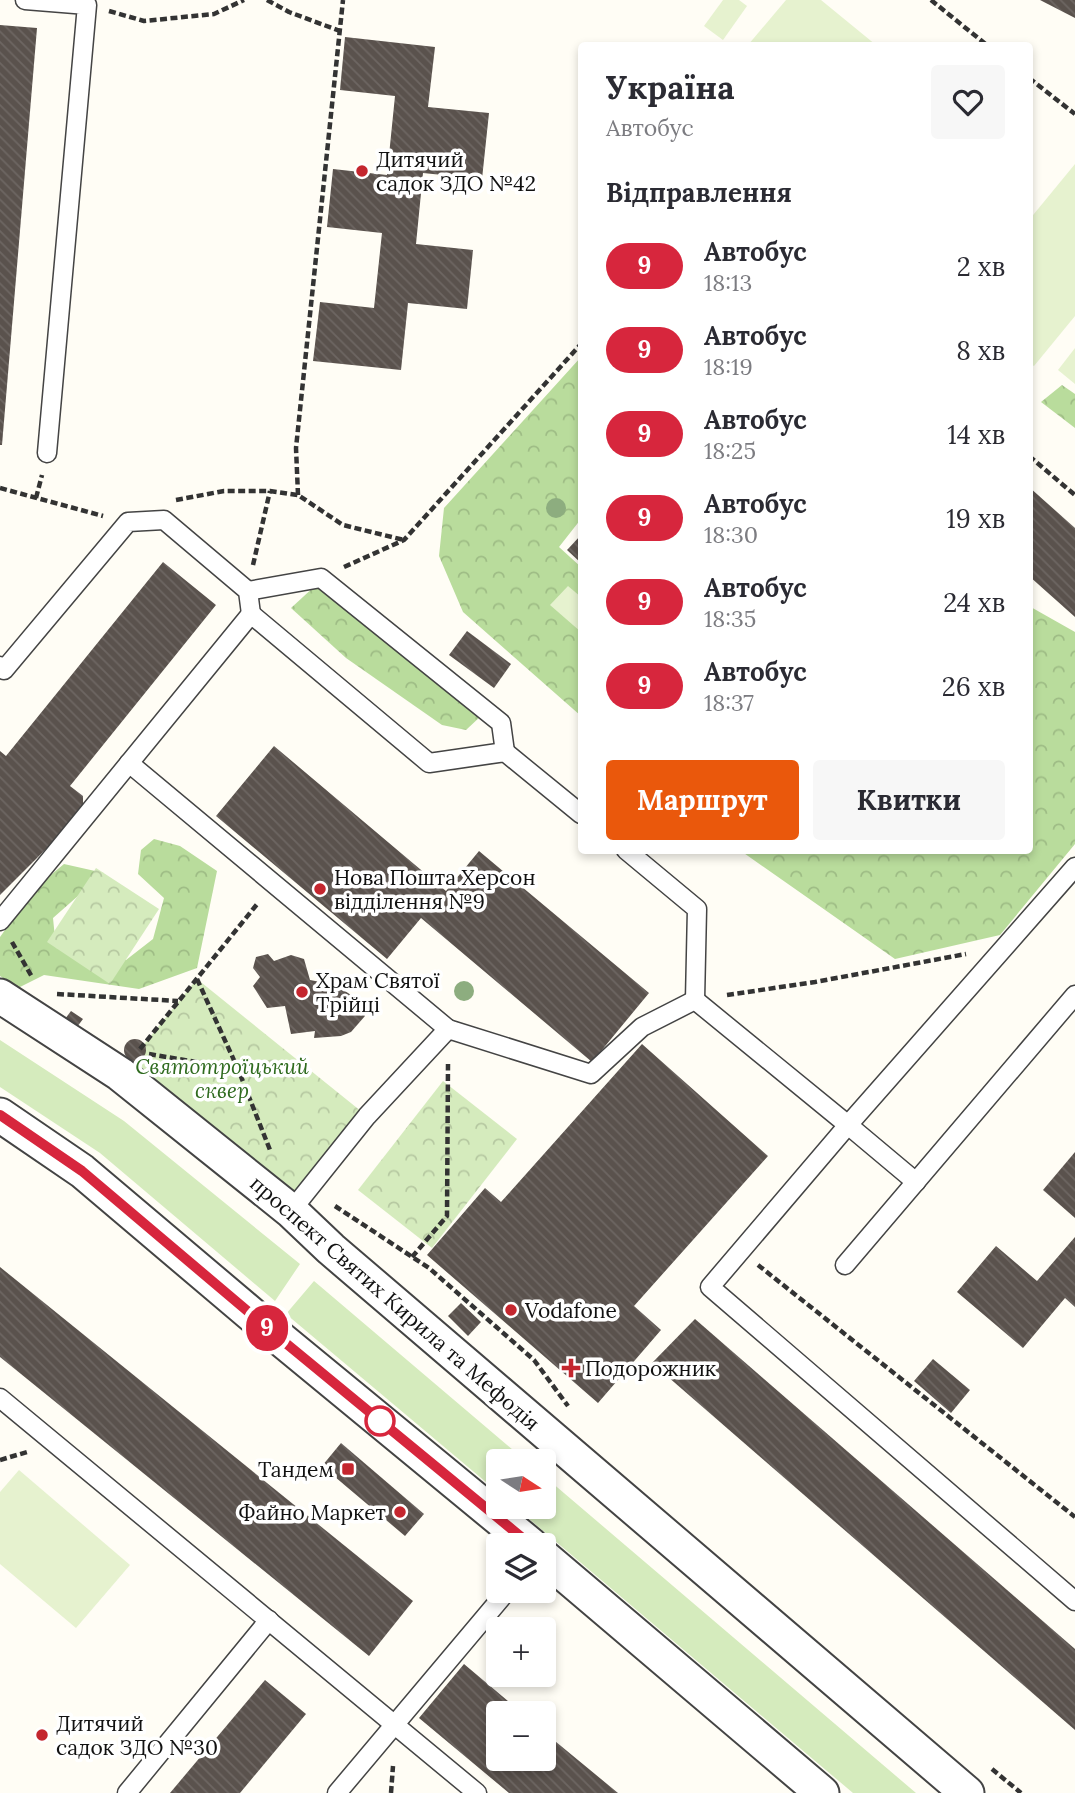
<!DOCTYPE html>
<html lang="uk">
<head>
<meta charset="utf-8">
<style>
  body { margin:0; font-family:Lora,serif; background:#f7f7f7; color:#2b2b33; height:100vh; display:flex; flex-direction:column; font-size:26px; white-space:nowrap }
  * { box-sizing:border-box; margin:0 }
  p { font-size:23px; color:#7c7c81 }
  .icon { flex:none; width:38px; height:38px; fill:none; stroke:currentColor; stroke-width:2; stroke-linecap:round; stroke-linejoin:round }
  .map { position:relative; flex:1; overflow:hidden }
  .side { position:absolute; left:578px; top:42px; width:455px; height:812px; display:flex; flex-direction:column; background:#fff; border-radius:7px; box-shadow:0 4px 10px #0003 }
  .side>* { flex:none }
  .badge { padding:0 14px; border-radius:23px; font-size:24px; line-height:46px }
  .needle { width:46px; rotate:102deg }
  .fabs { position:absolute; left:486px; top:1449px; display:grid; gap:14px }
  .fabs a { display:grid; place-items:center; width:70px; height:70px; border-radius:7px; background:#fff; box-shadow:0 4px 10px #0003; font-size:35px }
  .map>.badge { position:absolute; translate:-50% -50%; box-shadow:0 0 0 4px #fff }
  h2 { padding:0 28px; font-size:26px; line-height:63px }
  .round { display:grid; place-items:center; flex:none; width:74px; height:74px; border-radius:7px; background:#f7f7f7 }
  .headline { display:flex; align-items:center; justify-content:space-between; height:119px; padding:0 28px }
  h1 { font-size:33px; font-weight:700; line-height:52px }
  .primary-button { display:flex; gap:14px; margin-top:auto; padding:14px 28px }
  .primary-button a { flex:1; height:80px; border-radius:7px; background:#ea580c; color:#fff; font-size:28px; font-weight:700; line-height:80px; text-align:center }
  .primary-button a+a { background:#f7f7f7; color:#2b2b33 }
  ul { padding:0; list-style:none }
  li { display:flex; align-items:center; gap:21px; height:84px; padding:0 28px }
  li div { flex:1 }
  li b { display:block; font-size:26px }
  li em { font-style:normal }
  li .badge { min-width:77px; font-weight:700; text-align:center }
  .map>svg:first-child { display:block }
</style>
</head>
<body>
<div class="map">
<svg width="1075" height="1793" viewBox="0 0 1075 1793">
  <defs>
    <pattern id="forest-crowns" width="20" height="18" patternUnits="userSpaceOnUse" patternTransform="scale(1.75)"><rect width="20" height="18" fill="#b9dc9c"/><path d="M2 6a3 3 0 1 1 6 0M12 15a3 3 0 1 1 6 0" fill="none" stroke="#9ebc85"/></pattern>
    <pattern id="park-crowns" width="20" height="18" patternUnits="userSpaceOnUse" patternTransform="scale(1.75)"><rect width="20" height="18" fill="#d5ebbd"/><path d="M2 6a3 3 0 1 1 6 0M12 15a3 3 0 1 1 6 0" fill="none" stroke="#b6c8a1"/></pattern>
    <pattern id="building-back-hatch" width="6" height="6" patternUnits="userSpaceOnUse" patternTransform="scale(1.75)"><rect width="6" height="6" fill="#5a524d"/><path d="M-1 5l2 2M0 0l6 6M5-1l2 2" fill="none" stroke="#6d6662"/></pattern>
  </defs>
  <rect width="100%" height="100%" fill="#fffdf5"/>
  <g fill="#d5ebbd">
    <polygon points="0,1040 124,1121 300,1264 275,1301 100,1153 0,1087"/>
    <polygon points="314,1281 526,1461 499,1461 499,1493 286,1314"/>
    <polygon points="544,1476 916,1793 853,1793 515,1507 544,1507"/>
  </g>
  <g fill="url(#forest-crowns)">
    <polygon points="581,357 581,519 559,547 581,567 581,716 463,612 439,556 444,508"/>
    <polygon points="1062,385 1075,394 1075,428 1041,402"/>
    <polygon points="316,585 481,716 466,730 442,725 346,658 291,608"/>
    <polygon points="1029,606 1075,632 1075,844 1000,935 895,959 741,851 1029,850"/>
    <polygon points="154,839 180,846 217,871 197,968 139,989 44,975 18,988 0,976 0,937 35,888 64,864 104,873 53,918 56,948 126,960 153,939 164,898 138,874 141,850"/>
  </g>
  <g fill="url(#park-crowns)">
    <polygon points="96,868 159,909 110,984 47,942"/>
    <polygon points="197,979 367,1116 291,1211 120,1074"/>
    <polygon points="443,1081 517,1139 432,1248 358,1190"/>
  </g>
  <g fill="#e6f2cf">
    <polygon points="723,0 739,0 747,6 723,40 704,26"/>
    <polygon points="786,0 821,0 876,45 748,45"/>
    <polygon points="1075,164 1075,316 1034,366 1029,363 1029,220"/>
    <polygon points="1075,348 1075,384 1058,370"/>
    <polygon points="568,586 581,597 581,632 550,605"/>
    <polygon points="19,1470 130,1565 76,1628 0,1564 0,1492"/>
  </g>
  <g fill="url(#building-back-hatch)">
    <polygon points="1040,0 1075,0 1075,18"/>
    <polygon points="0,25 37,28 2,445 0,445"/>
    <polygon points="345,37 435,47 428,107 489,113 482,179 423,173 416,244 473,250 467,309 408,303 401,370 313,361 320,302 374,308 382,233 327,227 333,169 387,175 395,96 340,90"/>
    <polygon points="1029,487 1075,528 1075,617 1029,576"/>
    <polygon points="581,535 581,563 567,550"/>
    <polygon points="163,562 216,605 70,786 83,796 83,812 0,895 0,751 6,756"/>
    <polygon points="467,631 511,664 494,688 449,655"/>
    <polygon points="274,746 446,891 479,851 649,993 592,1062 421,918 387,959 216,816"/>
    <polygon points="268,954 274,961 291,955 304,959 310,980 336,985 357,999 365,1016 351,1032 341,1036 314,1038 315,1031 291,1034 285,1006 267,1008 253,986 260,977 253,968 256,957"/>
    <polygon points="71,1011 83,1019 74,1031 62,1023"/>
    <circle cx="135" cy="1050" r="11"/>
    <polygon points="642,1044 768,1156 634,1306 661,1330 598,1403 427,1255 485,1188 501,1202"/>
    <polygon points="1075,1152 1075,1218 1043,1190"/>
    <polygon points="1075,1237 1075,1307 1065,1298 1023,1348 957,1292 996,1246 1037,1281"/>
    <polygon points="0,1267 413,1601 369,1656 0,1357"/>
    <polygon points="461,1303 481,1322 468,1336 448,1316"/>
    <polygon points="695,1319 1075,1649 1075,1730 652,1363"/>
    <polygon points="933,1359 970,1390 951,1413 914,1381"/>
    <polygon points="341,1443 424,1514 405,1536 322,1466"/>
    <polygon points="464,1664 522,1713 499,1713 499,1759 544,1759 544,1732 618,1793 509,1793 419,1718"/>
    <polygon points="265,1680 306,1714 240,1793 170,1793"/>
  </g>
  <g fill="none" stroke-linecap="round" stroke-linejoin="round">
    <g stroke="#444" stroke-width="21">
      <g id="lane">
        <polyline points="25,0 87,5 47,453"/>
        <polyline points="248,591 321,578 501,723 505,752"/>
        <polyline points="0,666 4,670 128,522 164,520 248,591 251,614"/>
        <polyline points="129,763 448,1029"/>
        <polyline points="626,850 697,909 695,1000"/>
        <polyline points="0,921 251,614 429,763 505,752 581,814"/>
        <polyline points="916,1182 848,1125 710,1287 1075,1601"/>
        <polyline points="291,1211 367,1116 448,1029 591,1074 642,1027 695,1000 848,1125 1075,867"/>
        <polyline points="845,1265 1075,995"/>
        <polyline points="0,1398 477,1793"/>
        <polyline points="127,1793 269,1620"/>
        <polyline points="337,1793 507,1591"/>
      </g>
    </g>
    <g stroke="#444" stroke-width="37">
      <g id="street">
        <polyline points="0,996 120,1074 291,1211 331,1249 967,1793"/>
        <polyline points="0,1115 82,1171 271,1331 531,1545"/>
        <polyline points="544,1557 822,1793"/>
      </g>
    </g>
    <g stroke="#333" stroke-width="4.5" stroke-dasharray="7 3.5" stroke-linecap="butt">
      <polyline points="267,0 289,12 340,31"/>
      <polyline points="931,0 988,46"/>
      <polyline points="109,11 144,21 214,14 244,0"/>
      <polyline points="1029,78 1075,114"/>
      <polyline points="1029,456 1075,495"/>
      <polyline points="0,488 103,516"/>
      <polyline points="298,495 296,448 343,0"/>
      <polyline points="36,498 42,475"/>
      <polyline points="176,500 224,491 270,491 298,495 343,525 404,540"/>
      <polyline points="253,565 270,491"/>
      <polyline points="344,567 404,540 581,344"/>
      <polyline points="12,942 32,977"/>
      <polyline points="197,979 238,1069 270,1150"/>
      <polyline points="57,994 178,1001"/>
      <polyline points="727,995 815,982 966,954"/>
      <polyline points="140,1049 258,903"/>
      <polyline points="149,1054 238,1069"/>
      <polyline points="335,1206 429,1268 534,1360 568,1406"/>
      <polyline points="412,1257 447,1216 448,1064"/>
      <polyline points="758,1265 1075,1517"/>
      <polyline points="0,1460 27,1452"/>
      <polyline points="992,1769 1021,1793"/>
      <polyline points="391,1793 393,1766"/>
    </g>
    <use href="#lane" stroke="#fff" stroke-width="18"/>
    <use href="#street" stroke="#fff" stroke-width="33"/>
  </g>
  <g fill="#8dad7f">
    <circle cx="556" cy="508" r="10"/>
    <circle cx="464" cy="991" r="10"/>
  </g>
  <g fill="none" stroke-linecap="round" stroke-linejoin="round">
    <g stroke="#fff" stroke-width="16">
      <polyline id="line" points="0,1115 82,1171 271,1331 531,1545"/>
    </g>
    <use href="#line" stroke="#d7263d" stroke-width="10"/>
  </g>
  <g fill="#c4262e" stroke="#fff" stroke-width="2.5">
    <circle cx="362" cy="171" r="7"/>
    <circle cx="320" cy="889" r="7"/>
    <circle cx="302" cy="992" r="7"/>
    <circle cx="511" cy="1310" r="7"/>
    <path d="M567.5 1357.5h7v7h7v7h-7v7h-7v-7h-7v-7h7z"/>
    <rect x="341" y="1462" width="14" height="14" rx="3.5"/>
    <circle cx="400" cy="1512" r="7"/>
    <circle cx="42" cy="1735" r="7"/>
  </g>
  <circle fill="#fff" stroke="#d7263d" stroke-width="3.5" cx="380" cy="1421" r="14"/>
  <g text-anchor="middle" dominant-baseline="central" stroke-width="7" stroke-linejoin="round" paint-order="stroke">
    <g font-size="21" fill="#111" stroke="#fff" text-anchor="start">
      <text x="376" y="159">Дитячий<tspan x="376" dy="24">садок ЗДО №42</tspan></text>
      <text x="334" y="877">Нова Пошта Херсон<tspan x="334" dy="24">відділення №9</tspan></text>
      <text x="316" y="980">Храм Святої<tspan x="316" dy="24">Трійці</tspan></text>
      <text x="525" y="1310">Vodafone</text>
      <text x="585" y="1368">Подорожник</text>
      <text x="334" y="1469" text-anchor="end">Тандем</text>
      <text x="386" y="1512" text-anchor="end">Файно Маркет</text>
      <text x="56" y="1723">Дитячий<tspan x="56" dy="24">садок ЗДО №30</tspan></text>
    </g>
    <g font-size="21" font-style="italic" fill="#2f6b1f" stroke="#fff">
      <text x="222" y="1066">Святотроїцький<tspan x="222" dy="24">сквер</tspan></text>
    </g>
    <g font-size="21" fill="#111" stroke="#fff">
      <text transform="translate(395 1303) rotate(41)">проспект Святих Кирила та Мефодія</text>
    </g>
  </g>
</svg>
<div class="fabs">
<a><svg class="needle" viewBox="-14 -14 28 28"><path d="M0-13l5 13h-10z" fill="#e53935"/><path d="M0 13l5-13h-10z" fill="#7c7c81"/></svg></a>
<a><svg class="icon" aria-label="layers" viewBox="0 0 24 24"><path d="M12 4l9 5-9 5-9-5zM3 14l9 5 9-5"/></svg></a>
<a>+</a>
<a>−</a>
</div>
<b class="badge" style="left:267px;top:1328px;background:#d7263d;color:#fff">9</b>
<section class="side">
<div class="headline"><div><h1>Україна</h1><p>Автобус</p></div><a class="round"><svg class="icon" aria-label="heart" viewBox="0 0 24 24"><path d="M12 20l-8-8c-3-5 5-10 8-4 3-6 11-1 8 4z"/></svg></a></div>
<h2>Відправлення</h2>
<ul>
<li><span class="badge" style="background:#d7263d;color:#fff">9</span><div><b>Автобус</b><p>18:13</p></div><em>2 хв</em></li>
<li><span class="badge" style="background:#d7263d;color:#fff">9</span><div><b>Автобус</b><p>18:19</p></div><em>8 хв</em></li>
<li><span class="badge" style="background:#d7263d;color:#fff">9</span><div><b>Автобус</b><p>18:25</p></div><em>14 хв</em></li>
<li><span class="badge" style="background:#d7263d;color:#fff">9</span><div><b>Автобус</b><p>18:30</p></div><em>19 хв</em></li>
<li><span class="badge" style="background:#d7263d;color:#fff">9</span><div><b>Автобус</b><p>18:35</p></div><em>24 хв</em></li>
<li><span class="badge" style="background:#d7263d;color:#fff">9</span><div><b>Автобус</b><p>18:37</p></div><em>26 хв</em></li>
</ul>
<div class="primary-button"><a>Маршрут</a><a>Квитки</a></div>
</section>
</div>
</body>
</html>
